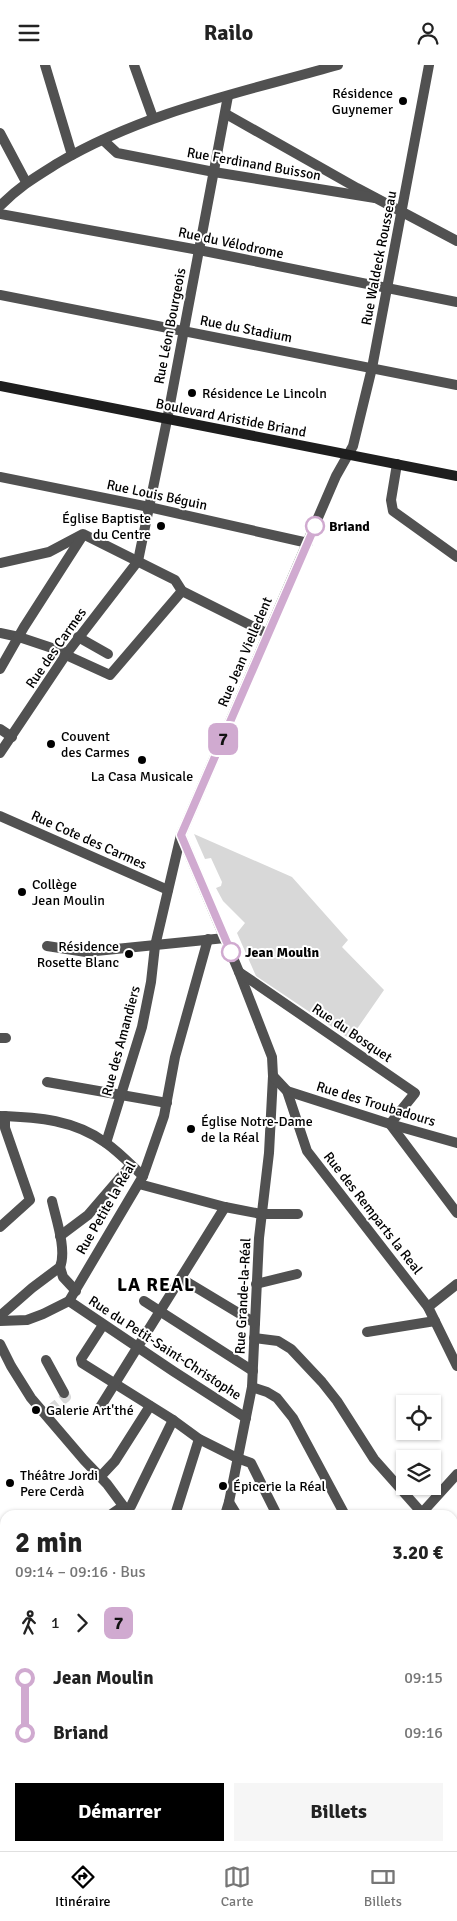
<!DOCTYPE html>
<html lang="fr">
<head>
<meta charset="utf-8">
<style>
  body { margin:0; font-family:Signika,sans-serif; background:#f6f6f6; color:#222; height:100vh; display:flex; flex-direction:column; font-size:19px; white-space:nowrap }
  * { box-sizing:border-box; margin:0 }
  p { font-size:16px; color:#767676 }
  .icon { flex:none; width:28px; height:28px; fill:none; stroke:currentColor; stroke-width:2; stroke-linecap:round; stroke-linejoin:round }
  .map { position:relative; flex:1; overflow:hidden }
  .drawer { position:absolute; left:0px; top:1445px; width:458px; height:341px; display:flex; flex-direction:column; background:#fff; border-radius:15px 15px 0 0; box-shadow:0 1px 4px #0004 }
  .drawer>* { flex:none }
  .badge { padding:0 10px; border-radius:8px; font-size:18px; line-height:32px }
  .buttons { position:absolute; left:396px; top:1330px; display:grid; gap:10px }
  .buttons a { display:grid; place-items:center; width:45px; height:45px; border-radius:0px; background:#fff; box-shadow:0 1px 4px #0004; font-size:25px }
  .map>.badge { position:absolute; translate:-50% -50%; box-shadow:0 0 0 2px #fff }
  .legs { display:flex; align-items:center; gap:8px; height:55px; padding:0 15px; font-size:16px }
  .legs p { margin-inline-start:auto }
  .overview { display:flex; align-items:center; justify-content:space-between; height:85px; padding:0 15px }
  h1 { font-size:28px; font-weight:700; line-height:38px }
  .cta { display:flex; gap:10px; margin-top:auto; padding:10px 15px }
  .cta a { flex:1; height:58px; border-radius:0px; background:#000; color:#fff; font-size:20px; font-weight:700; line-height:58px; text-align:center }
  .cta a+a { background:#f6f6f6; color:#222 }
  ul { padding:0 15px; list-style:none }
  li { display:flex; align-items:center; gap:18px; height:55px; font-size:19px }
  li i { display:grid; place-items:center; width:8px; height:100%; margin:0 6px; background:currentColor }
  li i::after { content:''; width:12px; height:12px; margin:-6px; border:4px solid; border-radius:50%; background:#fff }
  li p { margin-inline-start:auto }
  li:first-child i { background:linear-gradient(#0000 50%,currentColor 0) }
  li:last-child i { background:linear-gradient(currentColor 50%,#0000 0) }
  header { display:flex; justify-content:space-between; align-items:center; height:65px; padding:0 15px; background:#fff; font-size:22px; font-weight:700 }
  .tabs { display:flex; justify-content:space-around; align-items:center; height:70px; border-top:1px solid #e0e0e0; background:#fff; font-size:14px; color:#767676 }
  .tabs a { display:grid; justify-items:center; gap:2px }
  .tabs .on { color:#000 }
  .map>svg:first-child { display:block }
</style>
</head>
<body>
<header><svg class="icon" aria-label="menu" viewBox="0 0 24 24"><path d="M4 6h16M4 12h16M4 18h16"/></svg>Railo<svg class="icon" aria-label="person" viewBox="0 0 24 24"><circle cx="12" cy="8" r="4"/><path d="M4 21q1-7 8-7t8 7"/></svg></header>
<div class="map">
<svg width="457" height="1786" viewBox="0 0 457 1786">
  <rect width="100%" height="100%" fill="#fff"/>
  <polygon fill="#d8d8d8" points="194,769 292,812 348,875 342,882 384,925 350,974 256,911 237,868 245,858 223,836 216,823 221,821 222,817 211,793 205,794"/>
  <g fill="none" stroke-linecap="round" stroke-linejoin="round">
    <polyline stroke="#d9d9d9" stroke-width="10" stroke-dasharray="10 5" stroke-linecap="butt" points="50,1345 66,1332 64,1328"/>
    <g stroke="#515151" stroke-width="10">
      <polyline points="45,0 72,90"/>
      <polyline points="134,0 153,53"/>
      <polyline points="226,49 357,123 457,176"/>
      <polyline points="0,68 26,117"/>
      <polyline points="103,75 117,88 214,107 375,133"/>
      <polyline points="0,149 199,185 457,237"/>
      <polyline points="0,230 457,320"/>
      <polyline points="397,399 391,435 393,446 457,492"/>
      <polyline points="0,412 149,442 308,478"/>
      <polyline points="0,498 49,487 83,469 175,515 182,526 268,569"/>
      <polyline points="0,568 19,572 67,588"/>
      <polyline points="78,572 108,589"/>
      <polyline points="66,590 110,610 182,526"/>
      <polyline points="0,604 24,562 83,470"/>
      <polyline points="0,664 12,672"/>
      <polyline points="0,688 67,588 138,496 167,355 228,31"/>
      <polyline points="0,751 168,825"/>
      <polyline points="181,770 239,907 272,992 273,1011 269,1088 259,1173 252,1322 229,1437 225,1450"/>
      <polyline points="47,881 86,887 225,873"/>
      <polyline points="239,907 415,1028 390,1059 457,1148"/>
      <polyline points="0,973 6,973"/>
      <polyline points="273,1011 287,1026 307,1086 428,1242 457,1301"/>
      <polyline points="47,1017 167,1038"/>
      <polyline points="287,1026 390,1059 457,1078"/>
      <path d="M0,1051C38,1052 75,1055 106,1078C120,1088 131,1100 143,1111"/>
      <polyline points="106,1078 142,962 151,917 155,881 181,770 336,411 353,381 372,303 429,0"/>
      <polyline points="139,1119 225,1142 261,1149 298,1149"/>
      <polyline points="0,1162 30,1135 5,1063 5,1051"/>
      <polyline points="60,1171 88,1150 131,1100"/>
      <polyline points="60,1202 63,1212 76,1226"/>
      <polyline points="182,1214 255,1258"/>
      <polyline points="256,1219 297,1209"/>
      <polyline points="69,1236 173,1306 246,1353"/>
      <polyline points="144,1236 253,1306"/>
      <polyline points="428,1242 457,1219"/>
      <path d="M0,1251L32,1223L60,1202C67,1185 56,1154 52,1136"/>
      <polyline points="0,1256 27,1255 43,1249 69,1236 143,1111 164,1051 175,992 208,874"/>
      <polyline points="103,1260 81,1294 82,1298 173,1355 199,1374 237,1393 251,1398 277,1450"/>
      <polyline points="367,1267 435,1256"/>
      <polyline points="254,1273 278,1276 291,1284 322,1317 337,1336 374,1394 422,1448"/>
      <polyline points="0,1279 11,1301 31,1333 84,1395 107,1419 130,1450"/>
      <polyline points="46,1295 64,1328"/>
      <polyline points="252,1322 267,1327 277,1333 293,1353 345,1450"/>
      <polyline points="99,1344 225,1142"/>
      <polyline points="100,1412 115,1396 150,1341"/>
      <polyline points="229,1437 237,1450"/>
      <polyline points="126,1445 131,1441 173,1355"/>
      <polyline points="110,1450 123,1441"/>
      <polyline points="175,1450 199,1374"/>
      <polyline points="420,1450 457,1409"/>
      <polyline points="452,1511 457,1513"/>
      <polyline points="452,1575 457,1579"/>
      <polyline points="452,1668 457,1673"/>
      <polyline points="452,1719 457,1692"/>
      <polyline points="452,1730 457,1733"/>
      <polyline points="0,1770 5,1774"/>
      <polyline points="16,1781 23,1786"/>
      <polyline points="369,1781 371,1786"/>
      <polyline points="421,1786 422,1781"/>
    </g>
    <path stroke="#515151" stroke-width="10" d="M0,141C20,121 34,113 58,98C144,47 243,27 338,0"/>
    <polyline stroke="#1e1e1e" stroke-width="10" points="0,321 457,411"/>
  </g>
  <g fill="none" stroke-linecap="round" stroke-linejoin="round">
    <g stroke="#fff" stroke-width="11">
      <polyline id="line-1" points="231,887 181,770 315,461"/>
    </g>
    <use href="#line-1" stroke="#d0aad0" stroke-width="8"/>
  </g>
  <g fill="#000" stroke="#fff" stroke-width="2">
    <circle cx="403" cy="36" r="5"/>
    <circle cx="192" cy="328" r="5"/>
    <circle cx="161" cy="461" r="5"/>
    <circle cx="51" cy="679" r="5"/>
    <circle cx="142" cy="695" r="5"/>
    <circle cx="22" cy="827" r="5"/>
    <circle cx="129" cy="889" r="5"/>
    <circle cx="191" cy="1064" r="5"/>
    <circle cx="36" cy="1345" r="5"/>
    <circle cx="10" cy="1418" r="5"/>
    <circle cx="223" cy="1421" r="5"/>
  </g>
  <g fill="#fff" stroke="#d0aad0" stroke-width="2.5">
    <circle cx="315" cy="461" r="9"/>
    <circle cx="231" cy="887" r="9"/>
  </g>
  <g text-anchor="middle" dominant-baseline="central" stroke-width="4" stroke-linejoin="round" paint-order="stroke">
    <g font-size="14" fill="#000" stroke="#fff" text-anchor="start">
      <text x="393" y="28" text-anchor="end">Résidence<tspan x="393" dy="16">Guynemer</tspan></text>
      <text x="202" y="328">Résidence Le Lincoln</text>
      <text x="151" y="453" text-anchor="end">Église Baptiste<tspan x="151" dy="16">du Centre</tspan></text>
      <text x="61" y="671">Couvent<tspan x="61" dy="16">des Carmes</tspan></text>
      <text x="142" y="711" text-anchor="middle">La Casa Musicale</text>
      <text x="32" y="819">Collège<tspan x="32" dy="16">Jean Moulin</tspan></text>
      <text x="119" y="881" text-anchor="end">Résidence<tspan x="119" dy="16">Rosette Blanc</tspan></text>
      <text x="201" y="1056">Église Notre-Dame<tspan x="201" dy="16">de la Réal</tspan></text>
      <text x="46" y="1345">Galerie Art'thé</text>
      <text x="20" y="1410">Théâtre Jordi<tspan x="20" dy="16">Pere Cerdà</tspan></text>
      <text x="233" y="1421">Épicerie la Réal</text>
    </g>
    <g font-size="14" fill="#000" stroke="#fff">
      <text transform="translate(254 99) rotate(10)">Rue Ferdinand Buisson</text>
      <text transform="translate(231 178) rotate(12)">Rue du Vélodrome</text>
      <text transform="translate(379 193) rotate(-79)">Rue Waldeck Rousseau</text>
      <text transform="translate(170 261) rotate(-79)">Rue Léon Bourgeois</text>
      <text transform="translate(246 264) rotate(11)">Rue du Stadium</text>
      <text transform="translate(231 353) rotate(11)">Boulevard Aristide Briand</text>
      <text transform="translate(157 430) rotate(12)">Rue Louis Béguin</text>
      <text transform="translate(56 583) rotate(-55)">Rue des Carmes</text>
      <text transform="translate(245 587) rotate(-67)">Rue Jean Vielledent</text>
      <text transform="translate(89 775) rotate(24)">Rue Cote des Carmes</text>
      <text transform="translate(352 968) rotate(34)">Rue du Bosquet</text>
      <text transform="translate(121 976) rotate(-75)">Rue des Amandiers</text>
      <text transform="translate(376 1039) rotate(17)">Rue des Troubadours</text>
      <text transform="translate(106 1143) rotate(-60)">Rue Petite la Réal</text>
      <text transform="translate(373 1148) rotate(52)">Rue des Remparts la Real</text>
      <text transform="translate(243 1231) rotate(-87)">Rue Grande-la-Réal</text>
      <text transform="translate(165 1283) rotate(33)">Rue du Petit-Saint-Christophe</text>
    </g>
    <g font-size="14" font-weight="bold" fill="#000" stroke="#fff" text-anchor="start">
      <text x="329" y="461">Briand</text>
      <text x="245" y="887">Jean Moulin</text>
    </g>
    <g font-size="19" font-weight="bold" letter-spacing="1" fill="#000" stroke="#fff">
      <text x="156" y="1220">LA REAL</text>
    </g>
  </g>
</svg>
<div class="buttons">
<a><svg class="icon" aria-label="locate" viewBox="0 0 24 24"><circle cx="12" cy="12" r="6"/><path d="M12 2v4M12 18v4M2 12h4M18 12h4"/></svg></a>
<a><svg class="icon" aria-label="layers" viewBox="0 0 24 24"><path d="M12 4l9 5-9 5-9-5zM3 14l9 5 9-5"/></svg></a>
</div>
<b class="badge" style="left:223px;top:674px;background:#d0aad0;color:#111">7</b>
<section class="drawer">
<div class="overview"><div><h1>2 min</h1><p>09:14 – 09:16 · Bus</p></div><b>3.20 €</b></div>
<div class="legs"><svg class="icon" aria-label="walk" viewBox="0 0 24 24"><circle cx="13" cy="4" r="2"/><path d="M13 8l-2 6 4 7M11 14l-3 7M7 12l3-4h3l4 4"/></svg>1<svg class="icon" aria-label="forward" viewBox="0 0 24 24"><path d="M9 5l7 7-7 7"/></svg><b class="badge" style="background:#d0aad0;color:#111">7</b></div>
<ul>
<li><i style="color:#d0aad0"></i><b>Jean Moulin</b><p>09:15</p></li>
<li><i style="color:#d0aad0"></i><b>Briand</b><p>09:16</p></li>
</ul>
<div class="cta"><a>Démarrer</a><a>Billets</a></div>
</section>
</div>
<nav class="tabs">
<a class="on"><svg class="icon" aria-label="directions" viewBox="0 0 24 24"><path d="M12 3l9 9-9 9-9-9zM9 14v-3h6M13 9l2 2-2 2"/></svg>Itinéraire</a>
<a><svg class="icon" aria-label="map" viewBox="0 0 24 24"><path d="M3 6l6-2 6 2 6-2v14l-6 2-6-2-6 2zM9 4v14M15 6v14"/></svg>Carte</a>
<a><svg class="icon" aria-label="tickets" viewBox="0 0 24 24"><path d="M3 7h18v10H3zM15 7v10"/></svg>Billets</a>
</nav>
</body>
</html>
